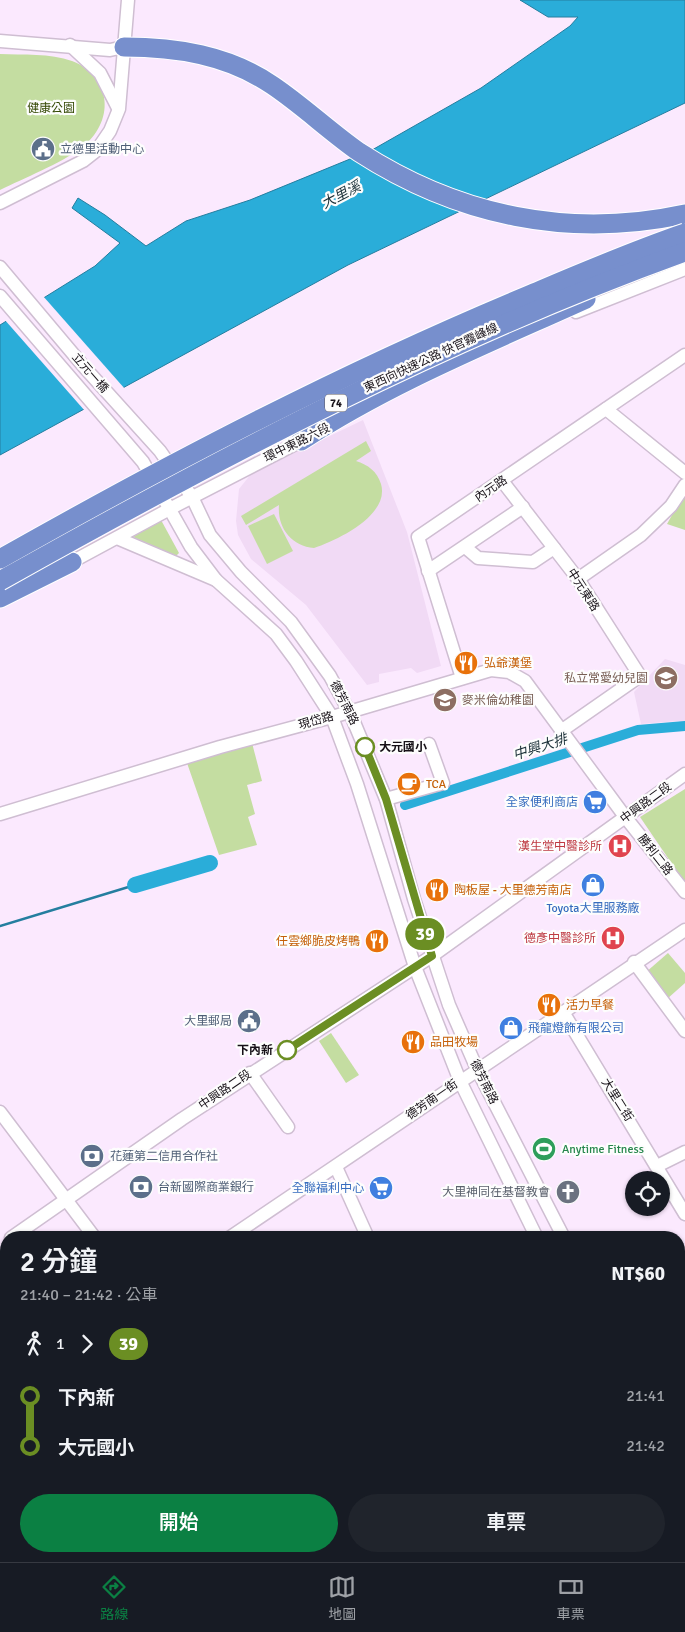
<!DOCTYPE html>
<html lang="zh-TW">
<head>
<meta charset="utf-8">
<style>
  body { margin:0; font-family:Signika,"Noto Sans TC",sans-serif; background:#20242c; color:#f1f3f6; height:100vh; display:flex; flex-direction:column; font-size:19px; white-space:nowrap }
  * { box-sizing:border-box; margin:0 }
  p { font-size:16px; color:#9ea1a6 }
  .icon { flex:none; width:28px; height:28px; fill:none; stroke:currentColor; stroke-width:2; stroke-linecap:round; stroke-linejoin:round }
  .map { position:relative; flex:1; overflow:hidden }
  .drawer { position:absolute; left:0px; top:1231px; width:685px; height:331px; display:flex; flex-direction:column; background:#171b24; border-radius:20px 20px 0 0; box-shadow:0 1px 4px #0004 }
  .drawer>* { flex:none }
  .badge { padding:0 10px; border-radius:16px; font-size:18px; line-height:32px }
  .buttons { position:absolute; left:625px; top:1171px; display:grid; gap:10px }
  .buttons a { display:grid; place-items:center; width:45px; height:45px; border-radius:50%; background:#171b24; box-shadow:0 1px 4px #0004; font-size:25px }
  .map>.badge { position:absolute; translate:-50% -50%; box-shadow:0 0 0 2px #fff }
  .legs { display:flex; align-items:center; gap:8px; height:55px; padding:0 20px; font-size:16px }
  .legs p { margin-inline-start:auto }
  .overview { display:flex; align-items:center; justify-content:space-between; height:85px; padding:0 20px }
  h1 { font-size:28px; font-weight:600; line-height:38px }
  .primary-button { display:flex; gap:10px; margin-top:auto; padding:10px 20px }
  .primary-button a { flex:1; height:58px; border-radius:30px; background:#0b8043; color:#fff; font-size:20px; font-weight:600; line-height:58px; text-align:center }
  .primary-button a+a { background:#20242c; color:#f1f3f6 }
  ul { padding:0 20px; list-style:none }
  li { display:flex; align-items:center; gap:18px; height:50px; font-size:19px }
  li i { display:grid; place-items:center; width:8px; height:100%; margin:0 6px; background:currentColor }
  li i::after { content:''; width:12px; height:12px; margin:-6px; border:4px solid; border-radius:50%; background:#171b24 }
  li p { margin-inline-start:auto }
  li:first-child i { background:linear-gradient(#0000 50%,currentColor 0) }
  li:last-child i { background:linear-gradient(currentColor 50%,#0000 0) }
  .dock { display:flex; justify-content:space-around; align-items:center; height:70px; border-top:1px solid #363941; background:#171b24; font-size:14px; color:#9ea1a6 }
  .dock a { display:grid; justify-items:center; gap:2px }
  .dock .selected { color:#0b8043 }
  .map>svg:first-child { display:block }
</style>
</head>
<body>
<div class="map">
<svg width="685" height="1562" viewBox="0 0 685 1562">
  <rect width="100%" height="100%" fill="#fbe9fe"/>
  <g fill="#f1daf5">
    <polygon points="363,420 407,532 441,666 417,673 411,668 379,674 379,682 367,685 306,605 251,559 238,535 236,521 239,489 251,474"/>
    <polygon points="665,659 685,665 685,723 678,721 641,724 634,692"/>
  </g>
  <g fill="#c4dda1">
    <path d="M0,54C23,55 50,53 72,61C113,77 115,123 81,148C60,164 24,178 0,190Z"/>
    <path d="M366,441L371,451L356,461C368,465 377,471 381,484C390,515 338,540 314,548C291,546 277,527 279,505L246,525L241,516Z"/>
    <polygon points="685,492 685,530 667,524"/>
    <polygon points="274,514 293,551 267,564 248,526"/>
    <polygon points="161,520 179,553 176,556 133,537"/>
    <polygon points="252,743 262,781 247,785 255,814 248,817 257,845 219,855 187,763"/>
    <polygon points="685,789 685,883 640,817"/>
    <polygon points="668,953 685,973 685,983 667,999 645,973"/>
    <polygon points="331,1033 359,1075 346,1083 319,1041"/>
    <polygon points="523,1556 657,1556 659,1559 657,1562 525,1562"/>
  </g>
  <polygon fill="#2aadd9" stroke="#247e9f" points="520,0 685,0 685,103 348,265 0,455 0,325 95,266 120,243 72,208 78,198 105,215 146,246 186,221 250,200 372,150 481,88 570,26 578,17 548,17"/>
  <polygon fill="#fbe9fe" points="43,296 125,389 85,411 4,319"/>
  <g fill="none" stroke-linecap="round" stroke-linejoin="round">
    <polyline stroke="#247e9f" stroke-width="2.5" points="0,926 135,885"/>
    <polyline stroke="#2aadd9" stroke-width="10" points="405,805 638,730 685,726"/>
    <polyline stroke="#2aadd9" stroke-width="16" points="135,885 210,863"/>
    <g stroke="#cfbed2" stroke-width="15">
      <g id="minor">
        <polyline points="0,41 110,50 124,47"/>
        <polyline points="70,45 100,73 118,108"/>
        <polyline points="0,203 83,161 97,150 110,131 119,109 128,0"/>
        <polyline points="0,267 85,368 160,451 192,497 210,535 241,572 291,622 330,676 351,715 386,799 414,899 449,1005 477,1069 564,1238"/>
        <polyline points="0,296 143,462 191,547 216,580 276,634 296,661 332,717 357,784 415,967 460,1081 537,1238"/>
        <polyline points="576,312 685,269"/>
        <polyline points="606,409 685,473"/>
        <polyline points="503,482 578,579 640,676 561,731"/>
        <polyline points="117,538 216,580"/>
        <polyline points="465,547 478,558 533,562 554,548"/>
        <polyline points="66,565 179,504 307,438"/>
        <polyline points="428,571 523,507"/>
        <polyline points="578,579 641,535 671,506 685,485"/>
        <polyline points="462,678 418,537 685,355"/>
        <polyline points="386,799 443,783 429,744"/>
        <polyline points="0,814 220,747 332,717 491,670 509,672 525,681 626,818 685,892"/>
        <polyline points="634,962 685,1031"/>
        <polyline points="563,1012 685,1214"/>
        <polyline points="250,1073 288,1127"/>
        <polyline points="0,1112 95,1238"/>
        <polyline points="657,1166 685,1152"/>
        <polyline points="336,1167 368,1238"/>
        <polyline points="11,1238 182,1119 432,956 685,774"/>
        <polyline points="229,1238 685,930"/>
        <polyline points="679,1325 685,1324"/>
        <polyline points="0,1460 6,1459"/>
        <polyline points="679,1495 685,1511"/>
        <polyline points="0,1522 6,1529"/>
        <polyline points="30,1556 35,1562"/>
        <polyline points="338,1556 342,1562"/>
        <polyline points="515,1556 518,1562"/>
        <polyline points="678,1556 680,1562"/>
      </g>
    </g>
    <g stroke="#fff" stroke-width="21">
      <g id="highway">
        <path d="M124,47C176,47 228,55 272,85C302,105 329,131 359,152C458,216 569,239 685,214"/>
        <path d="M301,441C390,383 489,343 586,299"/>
        <polyline points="0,598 72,562"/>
      </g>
    </g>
    <use href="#minor" stroke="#fff" stroke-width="12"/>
    <use href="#highway" stroke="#778fcd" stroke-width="19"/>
    <g stroke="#fff" stroke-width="21" stroke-linecap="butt">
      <g id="highway-bridge">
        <path d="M0,559C173,461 346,371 529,295C581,273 632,251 685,233"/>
        <path d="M0,581C221,457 447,338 685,252"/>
      </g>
    </g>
    <use href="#highway-bridge" stroke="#778fcd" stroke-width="19"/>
  </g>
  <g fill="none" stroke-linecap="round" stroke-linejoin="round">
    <g stroke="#fff" stroke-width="11">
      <polyline id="line-1" points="287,1050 432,956 386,799 365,747"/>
    </g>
    <use href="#line-1" stroke="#6b8e23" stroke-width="8"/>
  </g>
  <defs>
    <g id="civic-disc" transform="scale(1.25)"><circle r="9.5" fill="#5c6f8a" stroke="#fdfdfd"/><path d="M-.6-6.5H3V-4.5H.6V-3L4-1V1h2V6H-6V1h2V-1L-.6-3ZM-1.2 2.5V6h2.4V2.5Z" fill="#fff"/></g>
    <g id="restaurant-disc" transform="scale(1.25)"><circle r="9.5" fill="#e8710a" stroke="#fdfdfd"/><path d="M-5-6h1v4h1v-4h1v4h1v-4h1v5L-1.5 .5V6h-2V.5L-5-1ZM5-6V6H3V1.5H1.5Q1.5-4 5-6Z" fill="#fff"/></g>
    <g id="school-disc" transform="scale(1.25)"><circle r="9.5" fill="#8d6e63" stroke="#fdfdfd"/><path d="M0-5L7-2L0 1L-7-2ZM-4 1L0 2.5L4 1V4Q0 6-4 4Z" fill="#fff"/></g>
    <g id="cafe-disc" transform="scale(1.25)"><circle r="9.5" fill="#e8710a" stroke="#fdfdfd"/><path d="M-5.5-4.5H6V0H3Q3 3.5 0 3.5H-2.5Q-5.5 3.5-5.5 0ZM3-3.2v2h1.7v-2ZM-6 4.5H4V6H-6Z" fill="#fff"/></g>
    <g id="supermarket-disc" transform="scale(1.25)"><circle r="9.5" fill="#3f7fe0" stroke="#fdfdfd"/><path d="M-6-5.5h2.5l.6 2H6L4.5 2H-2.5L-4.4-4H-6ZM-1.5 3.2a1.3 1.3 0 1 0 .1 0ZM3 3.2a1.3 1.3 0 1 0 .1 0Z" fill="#fff"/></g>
    <g id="hospital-disc" transform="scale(1.25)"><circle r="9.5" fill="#e0444e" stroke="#fdfdfd"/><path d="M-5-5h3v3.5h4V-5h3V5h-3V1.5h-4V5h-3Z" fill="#fff"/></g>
    <g id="shop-disc" transform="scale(1.25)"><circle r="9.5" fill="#3f7fe0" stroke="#fdfdfd"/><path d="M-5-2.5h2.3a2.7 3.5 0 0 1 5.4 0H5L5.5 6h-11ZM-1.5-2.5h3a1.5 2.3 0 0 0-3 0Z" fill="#fff"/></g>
    <g id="stadium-disc" transform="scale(1.25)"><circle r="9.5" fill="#2e9e5b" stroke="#fdfdfd"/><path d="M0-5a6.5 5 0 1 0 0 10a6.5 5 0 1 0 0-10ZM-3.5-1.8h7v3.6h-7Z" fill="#fff"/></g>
    <g id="bank-disc" transform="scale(1.25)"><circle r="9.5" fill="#5c6f8a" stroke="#fdfdfd"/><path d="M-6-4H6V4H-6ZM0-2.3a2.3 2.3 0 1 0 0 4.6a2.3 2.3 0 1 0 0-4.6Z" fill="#fff"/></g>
    <g id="church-disc" transform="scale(1.25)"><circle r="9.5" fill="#6b7280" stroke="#fdfdfd"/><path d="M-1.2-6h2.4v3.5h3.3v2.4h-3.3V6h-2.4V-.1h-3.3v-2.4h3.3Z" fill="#fff"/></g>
  </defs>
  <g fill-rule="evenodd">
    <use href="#civic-disc" x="43" y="149"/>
    <use href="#restaurant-disc" x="466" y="663"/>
    <use href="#school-disc" x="666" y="678"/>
    <use href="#school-disc" x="445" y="700"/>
    <use href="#cafe-disc" x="409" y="784"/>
    <use href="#supermarket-disc" x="595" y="802"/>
    <use href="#hospital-disc" x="620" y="846"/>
    <use href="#shop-disc" x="593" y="885"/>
    <use href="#restaurant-disc" x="437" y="890"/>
    <use href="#hospital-disc" x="613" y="938"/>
    <use href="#restaurant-disc" x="377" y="941"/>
    <use href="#restaurant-disc" x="549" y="1005"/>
    <use href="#civic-disc" x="249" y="1021"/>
    <use href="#shop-disc" x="511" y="1028"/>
    <use href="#restaurant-disc" x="413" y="1042"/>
    <use href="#stadium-disc" x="544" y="1149"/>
    <use href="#bank-disc" x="92" y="1156"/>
    <use href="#bank-disc" x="141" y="1187"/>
    <use href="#supermarket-disc" x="381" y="1188"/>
    <use href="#church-disc" x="568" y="1192"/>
  </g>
  <g fill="#fff" stroke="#6b8e23" stroke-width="2.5">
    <circle cx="365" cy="747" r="9"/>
    <circle cx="287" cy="1050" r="9"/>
  </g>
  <g text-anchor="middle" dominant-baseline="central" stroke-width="4.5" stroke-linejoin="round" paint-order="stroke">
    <rect fill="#fdfdfd" stroke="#5b575c" stroke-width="1" x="325" y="394.5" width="22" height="17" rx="4"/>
    <g font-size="11" font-weight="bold" fill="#161017">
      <text x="336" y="403">74</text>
    </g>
    <g font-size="12" fill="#354905" stroke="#fdfdfd">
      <text x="51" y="108">健康公園</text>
    </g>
    <g font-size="12" fill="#4e5e75" stroke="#fdfdfd" text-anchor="start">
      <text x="60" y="149">立德里活動中心</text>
      <text x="232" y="1021" text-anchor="end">大里郵局</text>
      <text x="110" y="1156">花蓮第二信用合作社</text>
      <text x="158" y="1187">台新國際商業銀行</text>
    </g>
    <g font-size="12" fill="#161017" stroke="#fdfdfd">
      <text transform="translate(431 358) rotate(-25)">東西向快速公路 快官霧峰線</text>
      <text transform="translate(90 373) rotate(49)">立元一橋</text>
      <text transform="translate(297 443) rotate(-26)">環中東路六段</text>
      <text transform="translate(491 489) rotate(-34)">內元路</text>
      <text transform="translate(583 590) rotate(57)">中元東路</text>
      <text transform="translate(344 703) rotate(63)">德芳南路</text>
      <text transform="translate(316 721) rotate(-16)">現岱路</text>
      <text transform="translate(646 803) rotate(-36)">中興路二段</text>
      <text transform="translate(655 855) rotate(52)">勝利二路</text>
      <text transform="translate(484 1082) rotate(64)">德芳南路</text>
      <text transform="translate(225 1090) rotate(-34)">中興路二段</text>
      <text transform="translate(432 1100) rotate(-35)">德芳南一街</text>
      <text transform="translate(617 1100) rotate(58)">大里二街</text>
    </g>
    <g font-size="12" fill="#c56008" stroke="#fdfdfd" text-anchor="start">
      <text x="484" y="663">弘爺漢堡</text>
      <text x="426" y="784">TCA</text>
      <text x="454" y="890">陶板屋 - 大里德芳南店</text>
      <text x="360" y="941" text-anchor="end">任雲鄉脆皮烤鴨</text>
      <text x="566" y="1005">活力早餐</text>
      <text x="430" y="1042">品田牧場</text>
    </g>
    <g font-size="12" fill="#785e54" stroke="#fdfdfd" text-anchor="end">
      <text x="648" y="678">私立常愛幼兒園</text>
      <text x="462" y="700" text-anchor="start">麥米倫幼稚園</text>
    </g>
    <g font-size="12" font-weight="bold" fill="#161017" stroke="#fdfdfd" text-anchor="start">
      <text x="379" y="747">大元國小</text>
      <text x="273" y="1050" text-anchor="end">下內新</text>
    </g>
    <g font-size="12" fill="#366cbe" stroke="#fdfdfd" text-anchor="end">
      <text x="578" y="802">全家便利商店</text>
      <text x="593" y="908" text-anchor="middle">Toyota大里服務廠</text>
      <text x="528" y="1028" text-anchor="start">飛龍燈飾有限公司</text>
      <text x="364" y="1188">全聯福利中心</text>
    </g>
    <g font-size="12" fill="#be3a42" stroke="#fdfdfd" text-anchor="end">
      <text x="602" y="846">漢生堂中醫診所</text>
      <text x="596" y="938">德彥中醫診所</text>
    </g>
    <g font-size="12" fill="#27864d" stroke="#fdfdfd" text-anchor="start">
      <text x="562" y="1149">Anytime Fitness</text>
    </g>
    <g font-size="12" fill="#5b616d" stroke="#fdfdfd" text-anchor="end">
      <text x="550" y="1192">大里神同在基督教會</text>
    </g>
    <g font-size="14" font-style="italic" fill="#1b3038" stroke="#fdfdfd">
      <text transform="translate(341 195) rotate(-28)">大里溪</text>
      <text transform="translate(540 747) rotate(-18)">中興大排</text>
    </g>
  </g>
</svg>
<div class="buttons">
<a><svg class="icon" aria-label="locate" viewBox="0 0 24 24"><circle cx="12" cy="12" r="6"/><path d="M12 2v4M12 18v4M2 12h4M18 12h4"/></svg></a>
</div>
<b class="badge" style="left:425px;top:934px;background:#6b8e23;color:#fff">39</b>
<section class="drawer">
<div class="overview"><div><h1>2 分鐘</h1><p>21:40 – 21:42 · 公車</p></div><b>NT$60</b></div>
<div class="legs"><svg class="icon" aria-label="walk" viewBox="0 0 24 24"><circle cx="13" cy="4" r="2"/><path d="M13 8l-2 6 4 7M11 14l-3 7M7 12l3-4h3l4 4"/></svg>1<svg class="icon" aria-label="forward" viewBox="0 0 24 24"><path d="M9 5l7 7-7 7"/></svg><b class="badge" style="background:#6b8e23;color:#fff">39</b></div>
<ul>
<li><i style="color:#6b8e23"></i><b>下內新</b><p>21:41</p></li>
<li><i style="color:#6b8e23"></i><b>大元國小</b><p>21:42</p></li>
</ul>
<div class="primary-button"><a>開始</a><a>車票</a></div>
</section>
</div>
<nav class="dock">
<a class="selected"><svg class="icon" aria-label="directions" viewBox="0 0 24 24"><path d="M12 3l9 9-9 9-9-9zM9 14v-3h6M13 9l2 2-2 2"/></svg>路線</a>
<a><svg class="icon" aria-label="map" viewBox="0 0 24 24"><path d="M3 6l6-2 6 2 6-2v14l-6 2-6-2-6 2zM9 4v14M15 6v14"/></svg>地圖</a>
<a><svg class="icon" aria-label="tickets" viewBox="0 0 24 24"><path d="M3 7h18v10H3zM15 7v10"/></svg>車票</a>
</nav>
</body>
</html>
